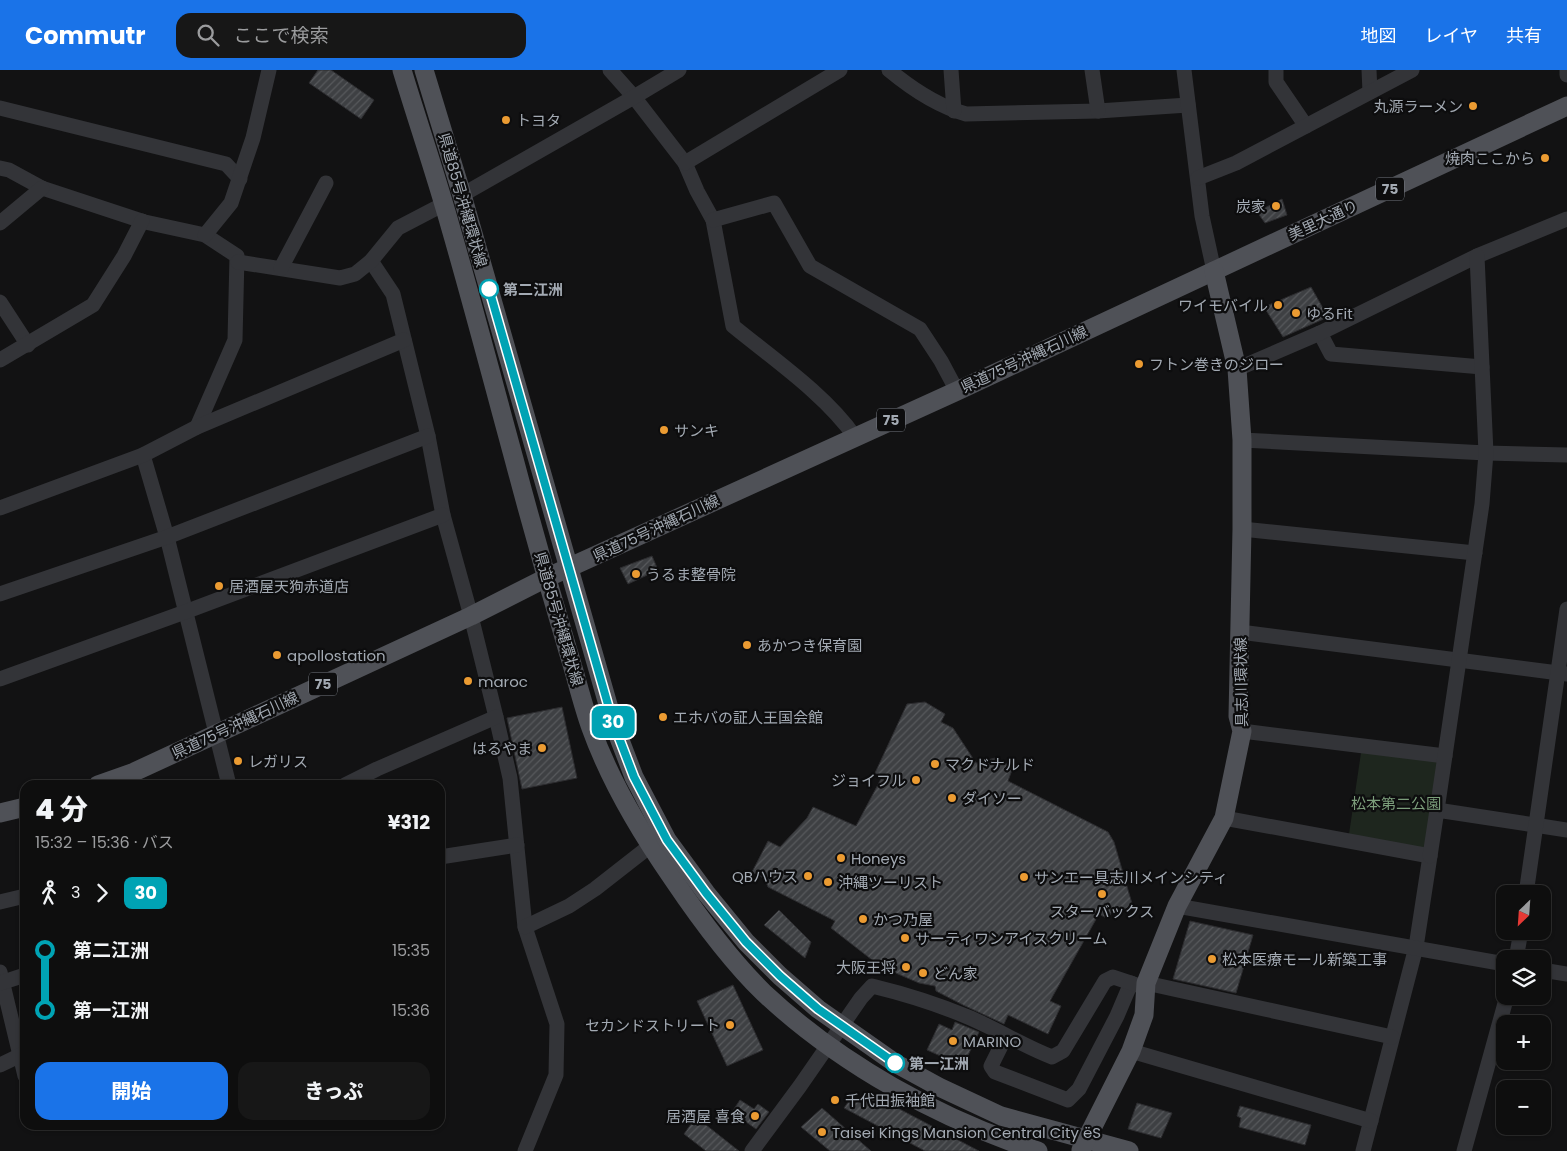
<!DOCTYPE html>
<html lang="ja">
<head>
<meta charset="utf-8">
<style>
  body { margin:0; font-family:Poppins,"Noto Sans JP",sans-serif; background:#171717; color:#f1f3f6; height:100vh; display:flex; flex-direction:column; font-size:19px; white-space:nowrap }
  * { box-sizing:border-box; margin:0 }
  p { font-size:16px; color:#9b9c9e }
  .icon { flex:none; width:28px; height:28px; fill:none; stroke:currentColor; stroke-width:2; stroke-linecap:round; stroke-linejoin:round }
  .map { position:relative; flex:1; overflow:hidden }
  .side { position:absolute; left:20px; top:710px; width:425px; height:350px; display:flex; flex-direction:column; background:#0e0e0e; border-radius:15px; box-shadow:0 1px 4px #0004,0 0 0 1px #2e2e2e }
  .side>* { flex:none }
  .badge { padding:0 10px; border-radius:8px; font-size:18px; line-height:32px }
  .needle { width:32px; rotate:205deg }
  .tools { position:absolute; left:1496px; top:815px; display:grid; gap:10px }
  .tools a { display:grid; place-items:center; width:55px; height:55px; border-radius:10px; background:#0e0e0e; box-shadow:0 1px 4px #0004,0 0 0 1px #2e2e2e; font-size:25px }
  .map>.badge { position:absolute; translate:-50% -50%; box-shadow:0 0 0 2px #fff }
  .legs { display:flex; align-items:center; gap:8px; height:55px; padding:0 15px; font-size:16px }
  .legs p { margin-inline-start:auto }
  .summary { display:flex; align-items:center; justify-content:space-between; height:85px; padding:0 15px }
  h1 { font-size:28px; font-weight:800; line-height:38px }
  .cta { display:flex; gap:10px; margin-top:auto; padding:10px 15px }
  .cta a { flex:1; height:58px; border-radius:15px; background:#1a73e8; color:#fff; font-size:20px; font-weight:800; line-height:58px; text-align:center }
  .cta a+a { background:#171717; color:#f1f3f6 }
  ul { padding:0 15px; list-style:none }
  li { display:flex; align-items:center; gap:18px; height:60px; font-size:19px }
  li i { display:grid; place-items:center; width:8px; height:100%; margin:0 6px; background:currentColor }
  li i::after { content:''; width:12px; height:12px; margin:-6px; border:4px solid; border-radius:50%; background:#0e0e0e }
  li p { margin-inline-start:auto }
  li:first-child i { background:linear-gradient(#0000 50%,currentColor 0) }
  li:last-child i { background:linear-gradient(currentColor 50%,#0000 0) }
  header { display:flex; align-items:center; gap:30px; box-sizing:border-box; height:70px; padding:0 25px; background:#1a73e8; color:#fff }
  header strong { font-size:24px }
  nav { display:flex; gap:28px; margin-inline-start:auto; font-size:18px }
  .search { width:350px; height:45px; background:#171717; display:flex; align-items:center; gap:12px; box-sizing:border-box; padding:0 18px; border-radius:15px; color:#9b9c9e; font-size:19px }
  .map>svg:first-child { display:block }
</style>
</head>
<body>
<header>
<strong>Commutr</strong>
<div class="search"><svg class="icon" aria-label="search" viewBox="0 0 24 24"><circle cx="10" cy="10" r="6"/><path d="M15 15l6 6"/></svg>ここで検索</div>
<nav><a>地図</a><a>レイヤ</a><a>共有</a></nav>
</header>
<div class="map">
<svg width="1567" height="1081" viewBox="0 0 1567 1081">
  <defs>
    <pattern id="building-hatch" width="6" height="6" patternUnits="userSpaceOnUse" patternTransform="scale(1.25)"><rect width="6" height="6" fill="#3e4043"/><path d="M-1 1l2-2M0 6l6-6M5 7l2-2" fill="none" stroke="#57595c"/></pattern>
  </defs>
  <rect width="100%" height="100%" fill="#121213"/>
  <polygon fill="#1e261e" points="1362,676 1445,686 1430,786 1348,771"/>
  <g fill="url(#building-hatch)" stroke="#2c2c2f">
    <polygon points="318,0 331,0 374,30 361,49 309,13"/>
    <polygon points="1282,129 1287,145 1265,153 1257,142"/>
    <polygon points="1311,217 1328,247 1283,267 1264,237"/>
    <polygon points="652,486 658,500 628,514 620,498"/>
    <polygon points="925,632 945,644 941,652 953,658 976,693 995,688 1013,697 1008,711 1108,762 1114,772 1133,837 1111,843 1108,849 1099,844 1050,931 1061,936 1048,964 1008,945 1004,954 963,935 936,921 935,916 919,913 898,904 876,893 831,858 835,851 768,817 765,809 752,802 768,771 780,777 807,748 813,737 856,756 882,707 875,703 907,634"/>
    <polygon points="562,637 577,708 522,719 507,648"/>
    <polygon points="779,840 811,872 805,888 764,855"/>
    <polygon points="1190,851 1253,865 1236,923 1173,909"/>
    <polygon points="733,915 763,980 727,996 697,931"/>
    <polygon points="955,952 979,962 963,996 927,980 939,954 952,960"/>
    <polygon points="871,1024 979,1081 925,1081 844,1038 851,1028 862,1032 866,1026"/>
    <polygon points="740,1030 754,1039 758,1034 769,1042 756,1059 732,1042"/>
    <polygon points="1137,1033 1172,1043 1161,1068 1128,1059"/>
    <polygon points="1240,1036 1311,1055 1305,1075 1239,1057 1241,1048 1237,1046"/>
    <polygon points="822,1038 871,1081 830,1081 801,1057"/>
    <polygon points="696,1047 739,1081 706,1081 684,1064"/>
  </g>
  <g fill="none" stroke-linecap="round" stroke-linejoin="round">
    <g stroke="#333438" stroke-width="15">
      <path d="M610,0L634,27L685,93L697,121L713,150L733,256C772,288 826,325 855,367"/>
      <path d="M889,0C912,19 937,36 966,44L1098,41L1188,35"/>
      <polyline points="951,0 954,41"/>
      <polyline points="1092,0 1098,41"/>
      <polyline points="1184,0 1202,146 1214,201"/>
      <polyline points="1276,0 1276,12 1306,56"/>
      <polyline points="1369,0 1370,22"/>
      <polyline points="1567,0 1567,5"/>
      <polyline points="0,38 226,94 240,109"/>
      <polyline points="685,93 840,0"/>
      <polyline points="0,98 9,100 42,118 145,152 205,165 237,186 235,270 197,357"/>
      <polyline points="1198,108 1236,93 1412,0"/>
      <polyline points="462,125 634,27 679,0"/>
      <polyline points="713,150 774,133 810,196 920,259 941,291 957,321"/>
      <polyline points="0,153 42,118"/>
      <polyline points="205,165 231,133 253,68 269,0"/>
      <polyline points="371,191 393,224 428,366 443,445 471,546 496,647 510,708 525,857 557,954 556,1005 525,1081"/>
      <polyline points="238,192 340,208 355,204 371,191 398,158 444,134"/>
      <polyline points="281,198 326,113"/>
      <polyline points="0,232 28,275"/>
      <polyline points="1320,263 1331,284 1482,297"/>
      <polyline points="0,290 93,235 124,186 142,151"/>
      <polyline points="1237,299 1320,263 1477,186 1567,149"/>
      <polyline points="1242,370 1486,383 1567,385"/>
      <polyline points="143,385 167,467 229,715"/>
      <polyline points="0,438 143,385 197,357 404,270"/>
      <polyline points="1242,459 1475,483"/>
      <polyline points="0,524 167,467 428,366"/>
      <polyline points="1240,562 1567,604"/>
      <polyline points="0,609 185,542 443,445"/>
      <polyline points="1242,661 1445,686"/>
      <polyline points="345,715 377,699 496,647"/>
      <polyline points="1437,740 1482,434 1486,383 1477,186"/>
      <polyline points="1224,748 1430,786 1416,877 1363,1081"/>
      <polyline points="1430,786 1437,740 1567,760"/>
      <polyline points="440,787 517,775"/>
      <polyline points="1526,824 1567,539"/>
      <polyline points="0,832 25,826"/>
      <polyline points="1177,836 1505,894"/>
      <polyline points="525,857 569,836 595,819 650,776"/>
      <polyline points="1516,889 1521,861"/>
      <polyline points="1542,900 1567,904"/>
      <polyline points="0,902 25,1006"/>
      <polyline points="0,913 25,905"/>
      <polyline points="1146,913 1392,967"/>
      <polyline points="1006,966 991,996 995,1002 1068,1030 1079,1019 1117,946 1131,913"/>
      <polyline points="1131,981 1371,1051"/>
      <polyline points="0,995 25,983"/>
      <path d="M752,1081L800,1016L861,928L872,916C905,924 937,934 968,947C997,959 1023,976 1052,987L1063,981L1105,911L1113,907L1146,918"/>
      <polyline points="1464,1081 1507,926"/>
    </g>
    <g stroke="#4f5157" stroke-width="19">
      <path d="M402,0C418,53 436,105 451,159C473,235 493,312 514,389C531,453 549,517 568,581C576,606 582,633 591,658C610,711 641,763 673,809C700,849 729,889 764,923C840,994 939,1049 1038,1081"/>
      <polyline points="424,0 462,125 613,652 634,707 667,770 706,823 746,872 780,906 818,939 895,993 939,1017 1001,1046 1129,1081"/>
      <polyline points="98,715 132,703 471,546 546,508 957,321 1567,36"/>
      <polyline points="0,743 25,737"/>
      <polyline points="1081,1080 1131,981 1144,945 1146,913 1177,836 1224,748 1242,661 1238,646 1242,459 1242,370 1237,299 1214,201"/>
    </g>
  </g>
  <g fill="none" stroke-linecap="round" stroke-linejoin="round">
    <g stroke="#fff" stroke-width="11">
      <polyline id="line-1" points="489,219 613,652 634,707 667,770 706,823 746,872 780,906 818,939 895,993"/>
    </g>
    <use href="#line-1" stroke="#00a3b4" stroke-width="8"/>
  </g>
  <g fill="#eb9b32" stroke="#0d0d0e" stroke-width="2">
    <circle cx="1473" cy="36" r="5"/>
    <circle cx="506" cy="50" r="5"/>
    <circle cx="1545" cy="88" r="5"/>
    <circle cx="1276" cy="136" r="5"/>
    <circle cx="1278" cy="235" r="5"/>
    <circle cx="1296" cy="243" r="5"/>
    <circle cx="1139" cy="294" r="5"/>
    <circle cx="664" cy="360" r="5"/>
    <circle cx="636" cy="504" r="5"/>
    <circle cx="219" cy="516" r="5"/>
    <circle cx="747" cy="575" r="5"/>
    <circle cx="277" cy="585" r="5"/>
    <circle cx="468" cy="611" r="5"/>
    <circle cx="663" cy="647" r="5"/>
    <circle cx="542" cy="678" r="5"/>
    <circle cx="238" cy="691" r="5"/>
    <circle cx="935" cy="694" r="5"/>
    <circle cx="916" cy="710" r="5"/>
    <circle cx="952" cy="728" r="5"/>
    <circle cx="841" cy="788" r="5"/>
    <circle cx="808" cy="806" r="5"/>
    <circle cx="1024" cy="807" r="5"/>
    <circle cx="828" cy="812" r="5"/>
    <circle cx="1102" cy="824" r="5"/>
    <circle cx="863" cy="849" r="5"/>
    <circle cx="905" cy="868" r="5"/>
    <circle cx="1212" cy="889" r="5"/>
    <circle cx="906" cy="897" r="5"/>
    <circle cx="923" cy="903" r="5"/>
    <circle cx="730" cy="955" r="5"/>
    <circle cx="953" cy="971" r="5"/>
    <circle cx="835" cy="1030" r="5"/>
    <circle cx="755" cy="1046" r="5"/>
    <circle cx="822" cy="1062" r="5"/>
  </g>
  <g fill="#fff" stroke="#00a3b4" stroke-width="2.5">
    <circle cx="489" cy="219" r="9"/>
    <circle cx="895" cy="993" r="9"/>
  </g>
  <g text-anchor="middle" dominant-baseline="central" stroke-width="4.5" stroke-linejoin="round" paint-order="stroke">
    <g fill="#0d0d0e" stroke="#767b82" stroke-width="1">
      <rect x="1376" y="107.5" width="28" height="23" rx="4"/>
      <rect x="877" y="338.5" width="28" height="23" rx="4"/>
      <rect x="309" y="602.5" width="28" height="23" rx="4"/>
    </g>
    <g font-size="14" font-weight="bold" fill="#a3aab3">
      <text x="1390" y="119">75</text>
      <text x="891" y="350">75</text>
      <text x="323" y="614">75</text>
    </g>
    <g font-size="15" fill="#a3aab3" stroke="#0d0d0e" text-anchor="start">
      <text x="1463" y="36" text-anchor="end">丸源ラーメン</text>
      <text x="516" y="50">トヨタ</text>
      <text x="1535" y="88" text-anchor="end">焼肉ここから</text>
      <text x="1266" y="136" text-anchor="end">炭家</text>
      <text x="1268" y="235" text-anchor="end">ワイモバイル</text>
      <text x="1306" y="243">ゆるFit</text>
      <text x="1149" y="294">フトン巻きのジロー</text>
      <text x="674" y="360">サンキ</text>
      <text x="646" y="504">うるま整骨院</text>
      <text x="229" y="516">居酒屋天狗赤道店</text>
      <text x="757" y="575">あかつき保育園</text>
      <text x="287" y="585">apollostation</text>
      <text x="478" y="611">maroc</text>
      <text x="673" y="647">エホバの証人王国会館</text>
      <text x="532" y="678" text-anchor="end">はるやま</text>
      <text x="248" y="691">レガリス</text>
      <text x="945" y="694">マクドナルド</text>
      <text x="906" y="710" text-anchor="end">ジョイフル</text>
      <text x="962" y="728">ダイソー</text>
      <text x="851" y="788">Honeys</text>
      <text x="798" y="806" text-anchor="end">QBハウス</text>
      <text x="1034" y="807">サンエー具志川メインシティ</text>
      <text x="838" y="812">沖縄ツーリスト</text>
      <text x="1102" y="841" text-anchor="middle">スターバックス</text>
      <text x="873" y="849">かつ乃屋</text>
      <text x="915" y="868">サーティワンアイスクリーム</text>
      <text x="1222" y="889">松本医療モール新築工事</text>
      <text x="896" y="897" text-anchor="end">大阪王将</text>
      <text x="933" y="903">どん家</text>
      <text x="720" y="955" text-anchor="end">セカンドストリート</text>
      <text x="963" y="971">MARINO</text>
      <text x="845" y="1030">千代田振袖館</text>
      <text x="745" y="1046" text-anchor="end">居酒屋 喜食</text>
      <text x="832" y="1062">Taisei Kings Mansion Central City ëS</text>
    </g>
    <g font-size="15" fill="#a3aab3" stroke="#0d0d0e">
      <text transform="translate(463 130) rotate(74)">県道85号沖縄環状線</text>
      <text transform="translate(1323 150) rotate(-25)">美里大通り</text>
      <text transform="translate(1024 289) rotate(-25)">県道75号沖縄石川線</text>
      <text transform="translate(656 458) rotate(-25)">県道75号沖縄石川線</text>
      <text transform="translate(559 549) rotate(74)">県道85号沖縄環状線</text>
      <text transform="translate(1241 612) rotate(-91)">具志川環状線</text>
      <text transform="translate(235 655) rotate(-25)">県道75号沖縄石川線</text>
    </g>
    <g font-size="15" font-weight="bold" fill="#a3aab3" stroke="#0d0d0e" text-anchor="start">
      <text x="503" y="219">第二江洲</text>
      <text x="909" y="993">第一江洲</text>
    </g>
    <g font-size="15" fill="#7c9e7b" stroke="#0d0d0e">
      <text x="1396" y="733">松本第二公園</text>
    </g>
  </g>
</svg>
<div class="tools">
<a><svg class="needle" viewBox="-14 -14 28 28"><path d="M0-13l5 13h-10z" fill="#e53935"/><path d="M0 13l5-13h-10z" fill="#9b9c9e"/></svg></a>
<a><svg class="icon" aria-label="layers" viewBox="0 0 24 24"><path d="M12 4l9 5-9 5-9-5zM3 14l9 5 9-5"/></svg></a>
<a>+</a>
<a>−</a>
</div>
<b class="badge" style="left:613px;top:652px;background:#00a3b4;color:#fff">30</b>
<section class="side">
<div class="summary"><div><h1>4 分</h1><p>15:32 – 15:36 · バス</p></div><b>¥312</b></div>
<div class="legs"><svg class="icon" aria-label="walk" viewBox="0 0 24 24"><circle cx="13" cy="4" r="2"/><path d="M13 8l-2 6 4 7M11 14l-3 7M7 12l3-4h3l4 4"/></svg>3<svg class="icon" aria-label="forward" viewBox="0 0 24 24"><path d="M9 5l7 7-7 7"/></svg><b class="badge" style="background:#00a3b4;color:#fff">30</b></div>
<ul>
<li><i style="color:#00a3b4"></i><b>第二江洲</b><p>15:35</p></li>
<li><i style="color:#00a3b4"></i><b>第一江洲</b><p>15:36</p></li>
</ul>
<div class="cta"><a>開始</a><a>きっぷ</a></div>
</section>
</div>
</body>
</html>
